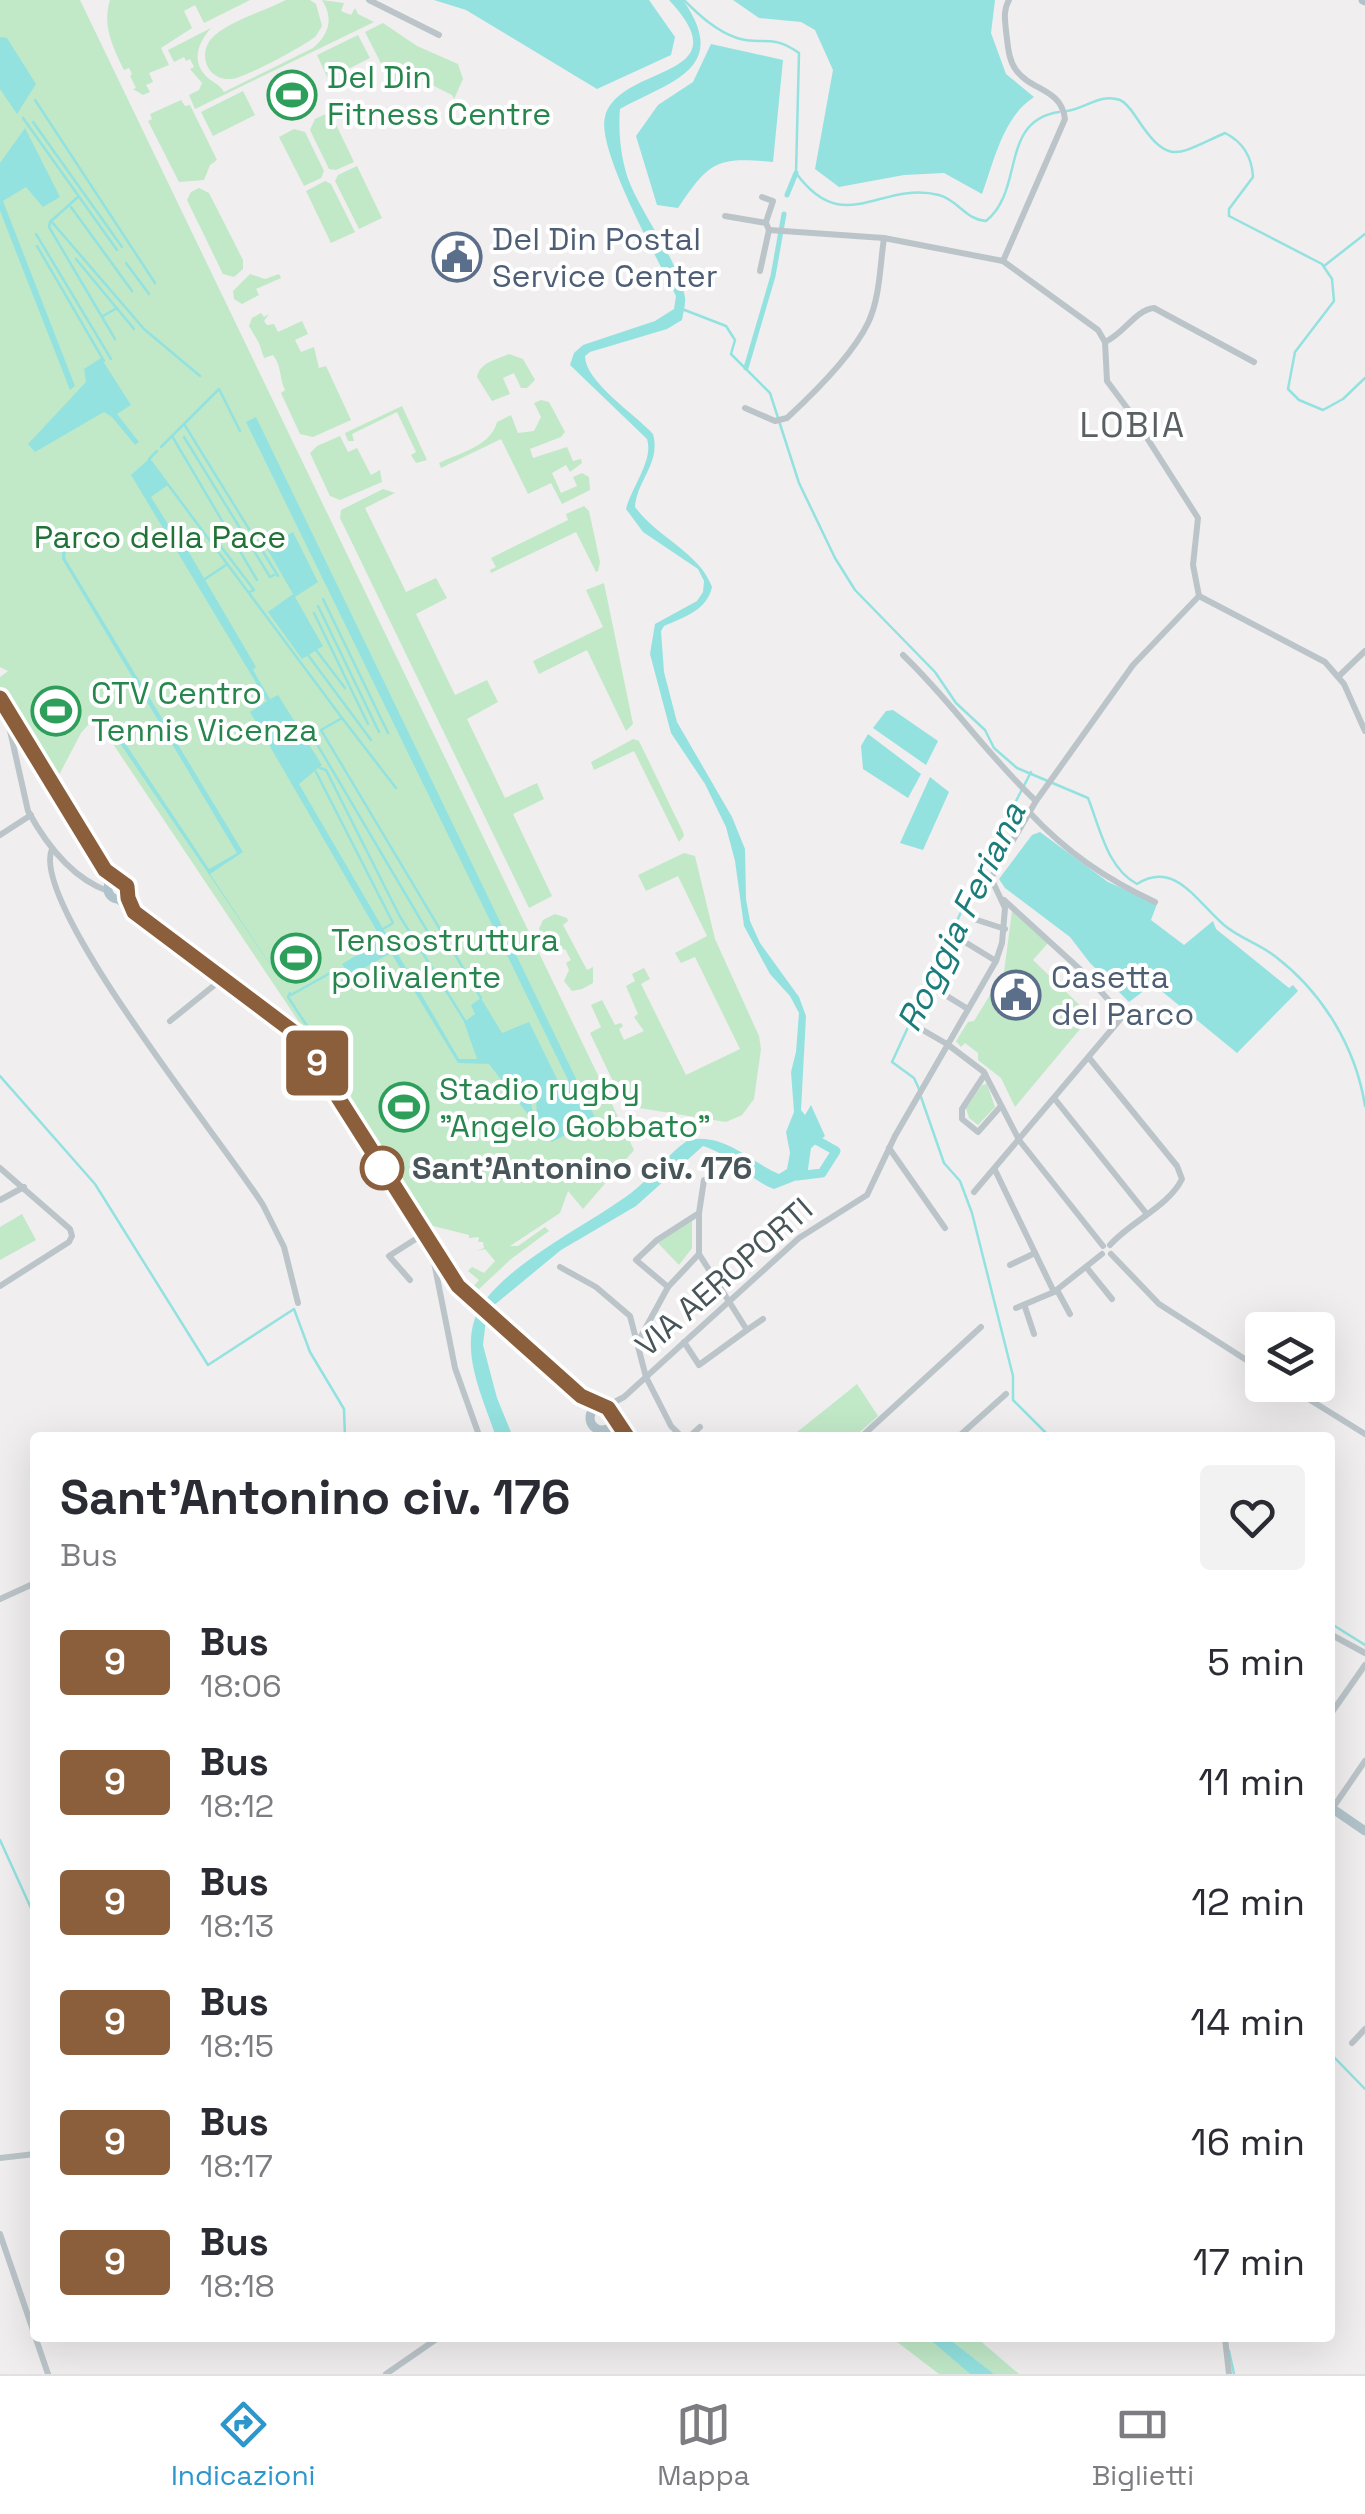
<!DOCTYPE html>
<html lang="it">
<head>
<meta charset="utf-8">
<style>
  body { margin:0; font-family:"Space Grotesk",sans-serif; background:#f2f2f3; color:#2b2b33; height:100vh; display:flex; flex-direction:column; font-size:38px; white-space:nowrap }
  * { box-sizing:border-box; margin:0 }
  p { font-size:32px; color:#7c7c81 }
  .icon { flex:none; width:55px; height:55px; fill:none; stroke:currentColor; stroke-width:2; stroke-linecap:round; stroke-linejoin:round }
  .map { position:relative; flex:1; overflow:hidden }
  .details { position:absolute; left:30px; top:1432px; width:1305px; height:910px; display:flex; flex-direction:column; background:#fff; border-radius:10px; box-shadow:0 10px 40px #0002 }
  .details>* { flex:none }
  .badge { padding:0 20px; border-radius:8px; font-size:35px; line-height:65px }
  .buttons { position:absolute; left:1245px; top:1312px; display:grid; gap:20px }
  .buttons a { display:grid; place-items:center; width:90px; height:90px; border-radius:10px; background:#fff; box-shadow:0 10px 40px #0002; font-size:50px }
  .map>.badge { position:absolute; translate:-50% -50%; box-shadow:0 0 0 5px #fff }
  .round { display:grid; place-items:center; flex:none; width:105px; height:105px; border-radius:10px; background:#f2f2f3 }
  .overview { display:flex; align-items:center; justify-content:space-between; height:170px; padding:0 30px }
  h1 { font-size:48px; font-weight:700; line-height:75px }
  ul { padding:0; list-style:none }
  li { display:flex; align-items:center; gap:30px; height:120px; padding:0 30px }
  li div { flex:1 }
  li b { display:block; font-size:38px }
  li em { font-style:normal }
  li .badge { min-width:110px; font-weight:700; text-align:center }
  .dock { display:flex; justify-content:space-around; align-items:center; height:140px; border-top:2px solid #e1e1e2; background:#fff; font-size:28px; color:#7c7c81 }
  .dock a { display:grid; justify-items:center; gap:5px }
  .dock .current { color:#2d96cb }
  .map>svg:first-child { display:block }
</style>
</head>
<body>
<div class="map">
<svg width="1365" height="2374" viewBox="0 0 1365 2374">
  <rect width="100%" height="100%" fill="#f0eeef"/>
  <g fill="#c1e9c8">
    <polygon points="0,0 80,0 634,1150 583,1209 568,1191 560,1213 510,1246 518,1246 545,1227 549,1231 511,1259 479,1289 474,1286 479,1280 468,1271 472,1267 484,1273 495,1261 485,1249 476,1251 484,1248 483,1242 478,1242 479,1237 469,1238 469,1235 421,1223 332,1078 346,1069 343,1063 331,1070 95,717 81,733 57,779 0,693 0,677 8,671 0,667"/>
    <path d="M110,0H250L204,23L195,5L184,11L192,28L161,48L169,65L149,73L153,82L146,85L150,92L143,95L133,89L136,88L130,76L132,74L129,68L124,70C113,47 102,26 110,0Z"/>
    <path d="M286,0H310L316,4L322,26L316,36C306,45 245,78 231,79C206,81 196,51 215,35C233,20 264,11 286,0Z"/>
    <path d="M322,0L344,3L341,11L351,15L355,8L358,14L374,22L195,109L189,95L199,90L202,83L190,69L194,67L190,59L186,61L184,57L174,62L168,50L211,28C199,42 191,59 205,75C212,83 219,83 224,92L313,48C329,34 334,19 322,0Z"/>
    <polygon points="383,23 417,46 458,64 463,79 454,99 452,95 414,76 393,87 365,32"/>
    <polygon points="358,35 370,58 328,79 317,55"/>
    <polygon points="243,91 255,115 213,136 201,112"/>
    <polygon points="181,100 185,106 190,105 217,160 210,165 204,180 179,182 148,121 152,119 150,114"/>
    <polygon points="330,112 354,162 336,170 329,169 310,130 315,119"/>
    <polygon points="294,129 305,132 324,171 321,178 304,186 279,137"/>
    <polygon points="357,166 382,218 359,229 335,181 338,175"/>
    <polygon points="325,181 331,184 355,232 331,243 306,191"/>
    <polygon points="199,188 209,193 243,260 243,269 234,277 223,274 187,200 191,192"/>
    <polygon points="250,274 265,279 279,274 281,278 256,289 259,295 242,304 234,299 233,291"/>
    <path d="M261,313L264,317L269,314L264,321L267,325L274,324L278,332L302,321L308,334L295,340L301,352L314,347L319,368L326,366L351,420L313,437L300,434L281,393L285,390C279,378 282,366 273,355L264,358L259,343L249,326L252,318Z"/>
    <path d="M509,354L523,359L535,380L527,388H521L514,373L503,378L510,394L492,401L477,377C480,362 496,360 509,354Z"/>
    <path d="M541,400L549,402L565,432L561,437L530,449L533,458L567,447L573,461L581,459L582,463L570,472L566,465L552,473L561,493L577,486L573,477L582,473L589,477L590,490L562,504L551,483L528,494L501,439L441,468L439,463C459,453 491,446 497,422L511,415L518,433L534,431L541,417L534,403Z"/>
    <polygon points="402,406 427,460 416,463 411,455 416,452 397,412 352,434 354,441 348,441 345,433"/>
    <polygon points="340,436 348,452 357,448 371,475 380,470 382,482 340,500 330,496 310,453 317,446"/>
    <polygon points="383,489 395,493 365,508 406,592 436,578 447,598 416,614 455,695 487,680 498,702 467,719 505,798 537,783 544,799 513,814 552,896 529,908 340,518 341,510"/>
    <polygon points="584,506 589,511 600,562 598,571 596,572 576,532 491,573 490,570 496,567 491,558 568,520 566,514"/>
    <polygon points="604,583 633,724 626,731 587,650 539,674 533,661 603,627 586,590"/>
    <polygon points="633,739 639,741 683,832 684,836 679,842 634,751 594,770 591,762"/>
    <polygon points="684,853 695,856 715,939 759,1036 761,1049 754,1099 742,1115 726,1122 633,1107 619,1094 590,1033 601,1027 591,1005 602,1000 615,1025 621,1023 623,1026 619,1029 624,1040 644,1031 634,1017 638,1014 626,986 635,981 632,974 644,968 650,979 641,984 686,1075 740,1049 695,957 681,963 675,953 707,936 678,876 646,891 638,875"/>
    <polygon points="1012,911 1049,942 1033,960 1091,1016 1015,1107 1001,1078 978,1060 978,1053 965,1043 961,1047 956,1041 968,1022 974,1021 1004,972"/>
    <polygon points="555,914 567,918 568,921 563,925 587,970 593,967 593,983 582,989 572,991 564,981 569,970 566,963 571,960 565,949 559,950 553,939 544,939 539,929 543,920"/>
    <polygon points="987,1084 995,1107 978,1125 969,1118 966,1108 982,1085"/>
    <polygon points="22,1214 36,1240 0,1260 0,1227"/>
    <polygon points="692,1219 692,1248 679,1265 657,1242"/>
    <polygon points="857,1384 878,1416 854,1437 791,1437"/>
    <polygon points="892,2338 928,2338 970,2374 939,2374"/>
    <polygon points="948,2338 977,2338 1019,2374 994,2374"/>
  </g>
  <g fill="#93e2e0">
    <polygon points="434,0 649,0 675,37 671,55 597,89 466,10"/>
    <path d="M669,0H683C731,69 671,81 620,109C618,133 621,163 631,186C645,219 679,263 685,297C686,304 683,313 682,320L667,329L590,352L585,356C585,382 635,414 653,434C661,463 637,480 635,507C658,538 700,553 712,587C707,610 685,617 664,626L661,631L664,672L677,722L732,817L745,849L746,899L750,921L760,943L799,997L806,1016L801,1110L805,1115L811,1105L825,1136L811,1148L807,1176L774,1189C748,1179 730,1154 703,1146L636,1206L561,1250L487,1311L483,1345L497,1398L513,1437H496C485,1403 464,1362 473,1325C485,1271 596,1223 637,1188C655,1173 668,1154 688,1140C725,1133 747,1160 779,1174L787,1169L790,1153L786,1132L794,1112L791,1072L796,1052L799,1013L790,996L770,974L744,926L735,861L726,827L705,784L671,733L650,654L655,624L697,601L703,592L704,581L698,569L643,532L626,509C631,488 654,460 647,439L570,365L574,353L583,345L655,321L674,309L676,296C659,262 596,149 605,117C619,63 745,81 669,0Z"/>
    <path d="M733,0H995L991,33L1006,74L1034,97C1003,117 994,161 982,194L944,173L904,175L839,187L815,169L833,70L815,30L801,22L759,18Z"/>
    <polygon points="0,37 7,38 36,84 17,114 0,89"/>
    <path d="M711,44L783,60L773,162C716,157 710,161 678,208L657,205L636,136L658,105L693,82Z"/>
    <polygon points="25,128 60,197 43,207 26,187 3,201 75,386 70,390 0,211 0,163"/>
    <polygon points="101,358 131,405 117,414 139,442 135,445 112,417 104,412 35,452 28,444 86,382 84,369"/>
    <polygon points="256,417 596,1120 588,1125 581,1113 565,1124 567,1134 552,1142 537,1125 536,1089 530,1090 533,1121 489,1064 458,1063 391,953 350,976 342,964 382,940 250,712 267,701 131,475 149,459 168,485 151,497 169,526 173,525 256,667 253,670 270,699 278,695 322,765 299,784 459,1059 477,1059 464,1022 475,1014 471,1005 481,998 502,1033 529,1022 561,1087 569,1082 246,422"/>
    <polygon points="293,532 318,582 295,597 323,646 302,659 268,612 293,594 266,547"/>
    <polygon points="63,535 68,536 65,558 243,852 210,874 290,994 115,736 119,734 209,869 237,853 62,559"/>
    <polygon points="893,710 938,741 926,765 873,728 886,711"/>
    <polygon points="868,734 921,774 908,798 863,769 861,746"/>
    <polygon points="930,777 949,792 923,850 900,843"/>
    <polygon points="1040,832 1108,882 1157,904 1151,920 1184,945 1213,921 1216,929 1289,988 1293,985 1298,991 1237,1053 1153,984 1129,1002 1090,963 1070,937 1005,888 999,879 1032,835"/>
    <polygon points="928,2338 948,2338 994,2374 970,2374"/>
  </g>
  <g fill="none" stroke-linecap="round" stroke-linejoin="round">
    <g stroke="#93e2e0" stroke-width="2.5">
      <path d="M684,0C699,15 716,31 737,38C761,46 771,33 799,53L796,173C844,239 880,180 939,195C958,200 966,220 986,221C1025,190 999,121 1059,112"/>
      <polyline points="35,100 155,283"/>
      <path d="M1067,111C1085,109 1100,93 1120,100C1127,103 1132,111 1136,117C1169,167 1176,155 1225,133C1243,142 1252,158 1253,177L1229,209V216L1322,264L1332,279L1334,301L1295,352L1288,389L1299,400L1323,410L1343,399L1365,378"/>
      <polyline points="23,118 117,250"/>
      <polyline points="33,122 122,247"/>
      <polyline points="79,196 50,222 49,227 115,339"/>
      <polyline points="71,207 132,291"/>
      <polyline points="51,221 144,329 200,376"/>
      <polyline points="36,234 111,359"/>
      <polyline points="37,246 104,361"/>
      <polyline points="76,259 134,329"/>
      <polyline points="126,263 149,294"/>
      <polyline points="1324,266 1365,234"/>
      <path d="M682,309L726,326L735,340L731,354L770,393L799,483L835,558L855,590L935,672L956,703L985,730L994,748L1017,768L1088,798C1100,828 1107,868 1137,884C1175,860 1196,901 1224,925C1239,938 1260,944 1276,957C1323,993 1356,1048 1365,1106"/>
      <polyline points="103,316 117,308"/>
      <polyline points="184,424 278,576"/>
      <polyline points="172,436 257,580"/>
      <polyline points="184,437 270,577 274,575"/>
      <polyline points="161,447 219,389 240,431"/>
      <polyline points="157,451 149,459 342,718 321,730 481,998"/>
      <polyline points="216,540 254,590 250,592"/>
      <polyline points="205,579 226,565"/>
      <polyline points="323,599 388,733"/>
      <polyline points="318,606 379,732"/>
      <polyline points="314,613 368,724"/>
      <polyline points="316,650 345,688"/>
      <polyline points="308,655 371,740"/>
      <polyline points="342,718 396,788"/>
      <polyline points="311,734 429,934"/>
      <polyline points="320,768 326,770 399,915 465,1021"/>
      <polyline points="316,772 393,923 383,929"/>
      <polyline points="290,993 288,997 309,1029"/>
      <polyline points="291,995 332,972"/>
      <polyline points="0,1076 95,1184 208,1365 294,1309 310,1352 344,1409 345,1438"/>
      <polyline points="919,1089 914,1078 892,1062 980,871 1031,772"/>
      <polyline points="921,1097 944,1163 960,1181 972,1213 1013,1376 1013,1400 1051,1438"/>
      <polyline points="1330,1623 1365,1645"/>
      <polyline points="0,1840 35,1917"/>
      <polyline points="1330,2053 1365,2089"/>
      <polyline points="1229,2351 1234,2374"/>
    </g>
    <g stroke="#93e2e0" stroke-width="5">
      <polyline points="787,195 796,173"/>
      <polyline points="746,368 773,276 784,214"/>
    </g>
    <polyline stroke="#93e2e0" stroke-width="9" points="797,1176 822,1173 836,1151 811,1137"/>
    <g stroke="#bbc5c9" stroke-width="6">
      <polyline points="369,0 439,35"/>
      <path d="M1009,0C1003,10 1005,20 1006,31C1008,45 1008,59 1016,70C1031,91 1061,88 1065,119L1003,261L1098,330L1105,342L1107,381L1133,416L1198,518L1193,565L1199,596L1325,662L1344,684L1365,731"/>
      <polyline points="762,197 773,201 766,222"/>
      <polyline points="725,216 766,223 769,230 884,238 1003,261"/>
      <polyline points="760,271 769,230"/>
      <path d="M1105,342C1124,334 1135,310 1154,308L1254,362"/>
      <path d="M745,408L775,421L787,418C813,394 853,354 868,323C880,298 880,265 884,238"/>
      <path d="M903,655C951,701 988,756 1036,801L1133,665L1199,596"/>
      <polyline points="1339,676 1365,651"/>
      <path d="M10,716L9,726L28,811C46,844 71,878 108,891"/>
      <path d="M1029,812C1066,852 1106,879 1155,902"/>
      <polyline points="0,835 31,815"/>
      <path d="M52,849C28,903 228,1148 263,1205L284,1247L298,1303"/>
      <polyline points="974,919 1005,929"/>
      <polyline points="960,939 996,961"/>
      <polyline points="937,990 968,1009"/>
      <polyline points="170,1021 222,979"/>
      <polyline points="914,1025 947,1044 984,1072 1019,1140 1103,1246"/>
      <path d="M1090,1059L1177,1166L1182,1179C1169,1206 1130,1222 1110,1245"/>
      <polyline points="985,1074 962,1109 962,1119 978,1132 1001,1106"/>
      <polyline points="1054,1098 1146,1213"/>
      <polyline points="889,1148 945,1228"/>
      <polyline points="0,1168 70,1229 72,1236 69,1242 0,1286"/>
      <polyline points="995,1170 1054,1292"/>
      <polyline points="974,1192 1123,1016 1084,973 1004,900"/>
      <polyline points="0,1200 24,1187"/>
      <polyline points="1111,1254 1159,1304 1262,1370"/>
      <polyline points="434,1262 455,1368 480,1438"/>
      <polyline points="1010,1265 1035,1253"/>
      <polyline points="560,1267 596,1287 630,1316 646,1377 671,1426 683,1438"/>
      <polyline points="1087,1268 1112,1299"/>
      <polyline points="410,1280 389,1256 422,1235"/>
      <polyline points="668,1287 636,1260 657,1240 699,1213"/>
      <polyline points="1057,1290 1070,1314"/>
      <polyline points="1025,1307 1034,1334"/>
      <polyline points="1016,1308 1054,1292 1102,1254"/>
      <polyline points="747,1330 763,1319"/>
      <polyline points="639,1340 668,1287 699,1254"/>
      <polyline points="684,1342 699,1365 747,1330 699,1254 699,1213 704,1180"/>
      <polyline points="1286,1385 1365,1434"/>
      <polyline points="605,1407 624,1397 799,1238 867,1195 895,1136 996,961 1002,943 1005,908 991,878 1036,801"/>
      <polyline points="688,1438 700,1427"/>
      <polyline points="860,1438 981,1327"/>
      <polyline points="957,1438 1006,1394"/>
      <polyline points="0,1599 35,1583"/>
      <polyline points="1330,1634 1365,1653"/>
      <polyline points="1330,1715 1365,1665"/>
      <polyline points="1332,1809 1365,1761"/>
      <polyline points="1352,2043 1365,2029"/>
      <polyline points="0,2158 35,2154"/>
      <polyline points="0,2234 48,2374"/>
      <polyline points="1225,2338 1229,2374"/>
      <polyline points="386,2374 438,2338"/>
    </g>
    <g stroke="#b1c3ca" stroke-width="9">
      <polyline points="1363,0 1365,1"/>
      <polyline points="0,698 85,835 105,870 109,885"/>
      <circle cx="118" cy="889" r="10"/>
      <polyline points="118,899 299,1036 445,1274 484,1313 581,1396 599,1406"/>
      <circle cx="602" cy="1418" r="12"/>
      <polyline points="614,1418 628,1438"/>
      <polyline points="1330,1807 1365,1831"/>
    </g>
  </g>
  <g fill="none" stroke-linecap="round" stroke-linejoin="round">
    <g stroke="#fff" stroke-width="22">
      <polyline id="line" points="0,698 105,870 127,886 128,898 134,912 299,1036 458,1286 581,1396 608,1408 628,1438"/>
    </g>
    <use href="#line" stroke="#8b5e3c" stroke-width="15"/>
  </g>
  <defs>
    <g id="stadium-ring" transform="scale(2.5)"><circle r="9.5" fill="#fff" stroke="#2e9e5b" stroke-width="1.5"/><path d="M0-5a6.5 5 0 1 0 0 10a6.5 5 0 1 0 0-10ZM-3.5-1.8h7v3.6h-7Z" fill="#2e9e5b"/></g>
    <g id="civic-ring" transform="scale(2.5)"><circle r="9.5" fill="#fff" stroke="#5c6f8a" stroke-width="1.5"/><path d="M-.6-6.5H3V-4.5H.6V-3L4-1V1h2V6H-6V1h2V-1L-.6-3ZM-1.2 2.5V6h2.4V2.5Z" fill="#5c6f8a"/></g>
  </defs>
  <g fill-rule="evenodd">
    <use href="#stadium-ring" x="292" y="95"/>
    <use href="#civic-ring" x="457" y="257"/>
    <use href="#stadium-ring" x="56" y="711"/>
    <use href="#stadium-ring" x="296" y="958"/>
    <use href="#civic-ring" x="1016" y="995"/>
    <use href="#stadium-ring" x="404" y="1107"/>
  </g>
  <circle fill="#fff" stroke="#8b5e3c" stroke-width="5" cx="382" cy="1168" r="20"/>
  <g text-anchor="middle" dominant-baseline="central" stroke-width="8" stroke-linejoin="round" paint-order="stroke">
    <g font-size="32" fill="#27864d" stroke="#fff" text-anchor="start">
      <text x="327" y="77">Del Din<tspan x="327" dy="37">Fitness Centre</tspan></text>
      <text x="91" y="693">CTV Centro<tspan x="91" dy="37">Tennis Vicenza</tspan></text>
      <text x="331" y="940">Tensostruttura<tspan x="331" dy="37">polivalente</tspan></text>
      <text x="439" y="1089">Stadio rugby<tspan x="439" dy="37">"Angelo Gobbato"</tspan></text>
    </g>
    <g font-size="32" fill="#4e5e75" stroke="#fff" text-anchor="start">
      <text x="492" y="239">Del Din Postal<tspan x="492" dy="37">Service Center</tspan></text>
      <text x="1051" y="977">Casetta<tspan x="1051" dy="37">del Parco</tspan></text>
    </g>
    <g font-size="32" fill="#217237" stroke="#fff">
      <text x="160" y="537">Parco della Pace</text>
    </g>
    <g font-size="32" font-weight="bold" fill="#485559" stroke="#fff" text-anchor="start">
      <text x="412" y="1168">Sant'Antonino civ. 176</text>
    </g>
    <g font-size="32" fill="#485559" stroke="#fff">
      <text transform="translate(724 1277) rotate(-41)">VIA AEROPORTI</text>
    </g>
    <g font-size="35" letter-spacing="2.5" fill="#5b6062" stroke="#fff">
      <text x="1133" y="425">LOBIA</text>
    </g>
    <g font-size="35" font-style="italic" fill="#1a7d7b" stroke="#fff">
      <text transform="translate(961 917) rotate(-64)">Roggia Feriana</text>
    </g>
  </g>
</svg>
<div class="buttons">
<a><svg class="icon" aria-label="layers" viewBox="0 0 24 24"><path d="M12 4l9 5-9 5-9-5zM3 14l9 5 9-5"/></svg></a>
</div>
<b class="badge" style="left:317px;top:1063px;background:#8b5e3c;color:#fff">9</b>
<section class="details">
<div class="overview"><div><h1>Sant'Antonino civ. 176</h1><p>Bus</p></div><a class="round"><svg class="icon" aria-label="heart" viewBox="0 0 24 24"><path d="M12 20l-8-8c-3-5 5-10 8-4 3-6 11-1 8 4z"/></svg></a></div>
<ul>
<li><span class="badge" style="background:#8b5e3c;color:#fff">9</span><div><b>Bus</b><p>18:06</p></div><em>5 min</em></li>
<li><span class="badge" style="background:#8b5e3c;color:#fff">9</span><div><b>Bus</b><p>18:12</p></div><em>11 min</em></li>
<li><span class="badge" style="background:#8b5e3c;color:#fff">9</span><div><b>Bus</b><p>18:13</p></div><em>12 min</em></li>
<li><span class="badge" style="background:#8b5e3c;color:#fff">9</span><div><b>Bus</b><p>18:15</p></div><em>14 min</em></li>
<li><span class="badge" style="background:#8b5e3c;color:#fff">9</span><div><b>Bus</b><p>18:17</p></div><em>16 min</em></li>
<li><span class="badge" style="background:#8b5e3c;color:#fff">9</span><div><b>Bus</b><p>18:18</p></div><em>17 min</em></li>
</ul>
</section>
</div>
<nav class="dock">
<a class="current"><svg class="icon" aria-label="directions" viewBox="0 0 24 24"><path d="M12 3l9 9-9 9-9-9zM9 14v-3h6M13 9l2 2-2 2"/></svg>Indicazioni</a>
<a><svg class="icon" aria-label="map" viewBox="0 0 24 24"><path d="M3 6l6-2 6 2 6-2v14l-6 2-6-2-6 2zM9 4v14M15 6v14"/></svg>Mappa</a>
<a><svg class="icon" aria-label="tickets" viewBox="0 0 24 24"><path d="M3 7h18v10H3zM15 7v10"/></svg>Biglietti</a>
</nav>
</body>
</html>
